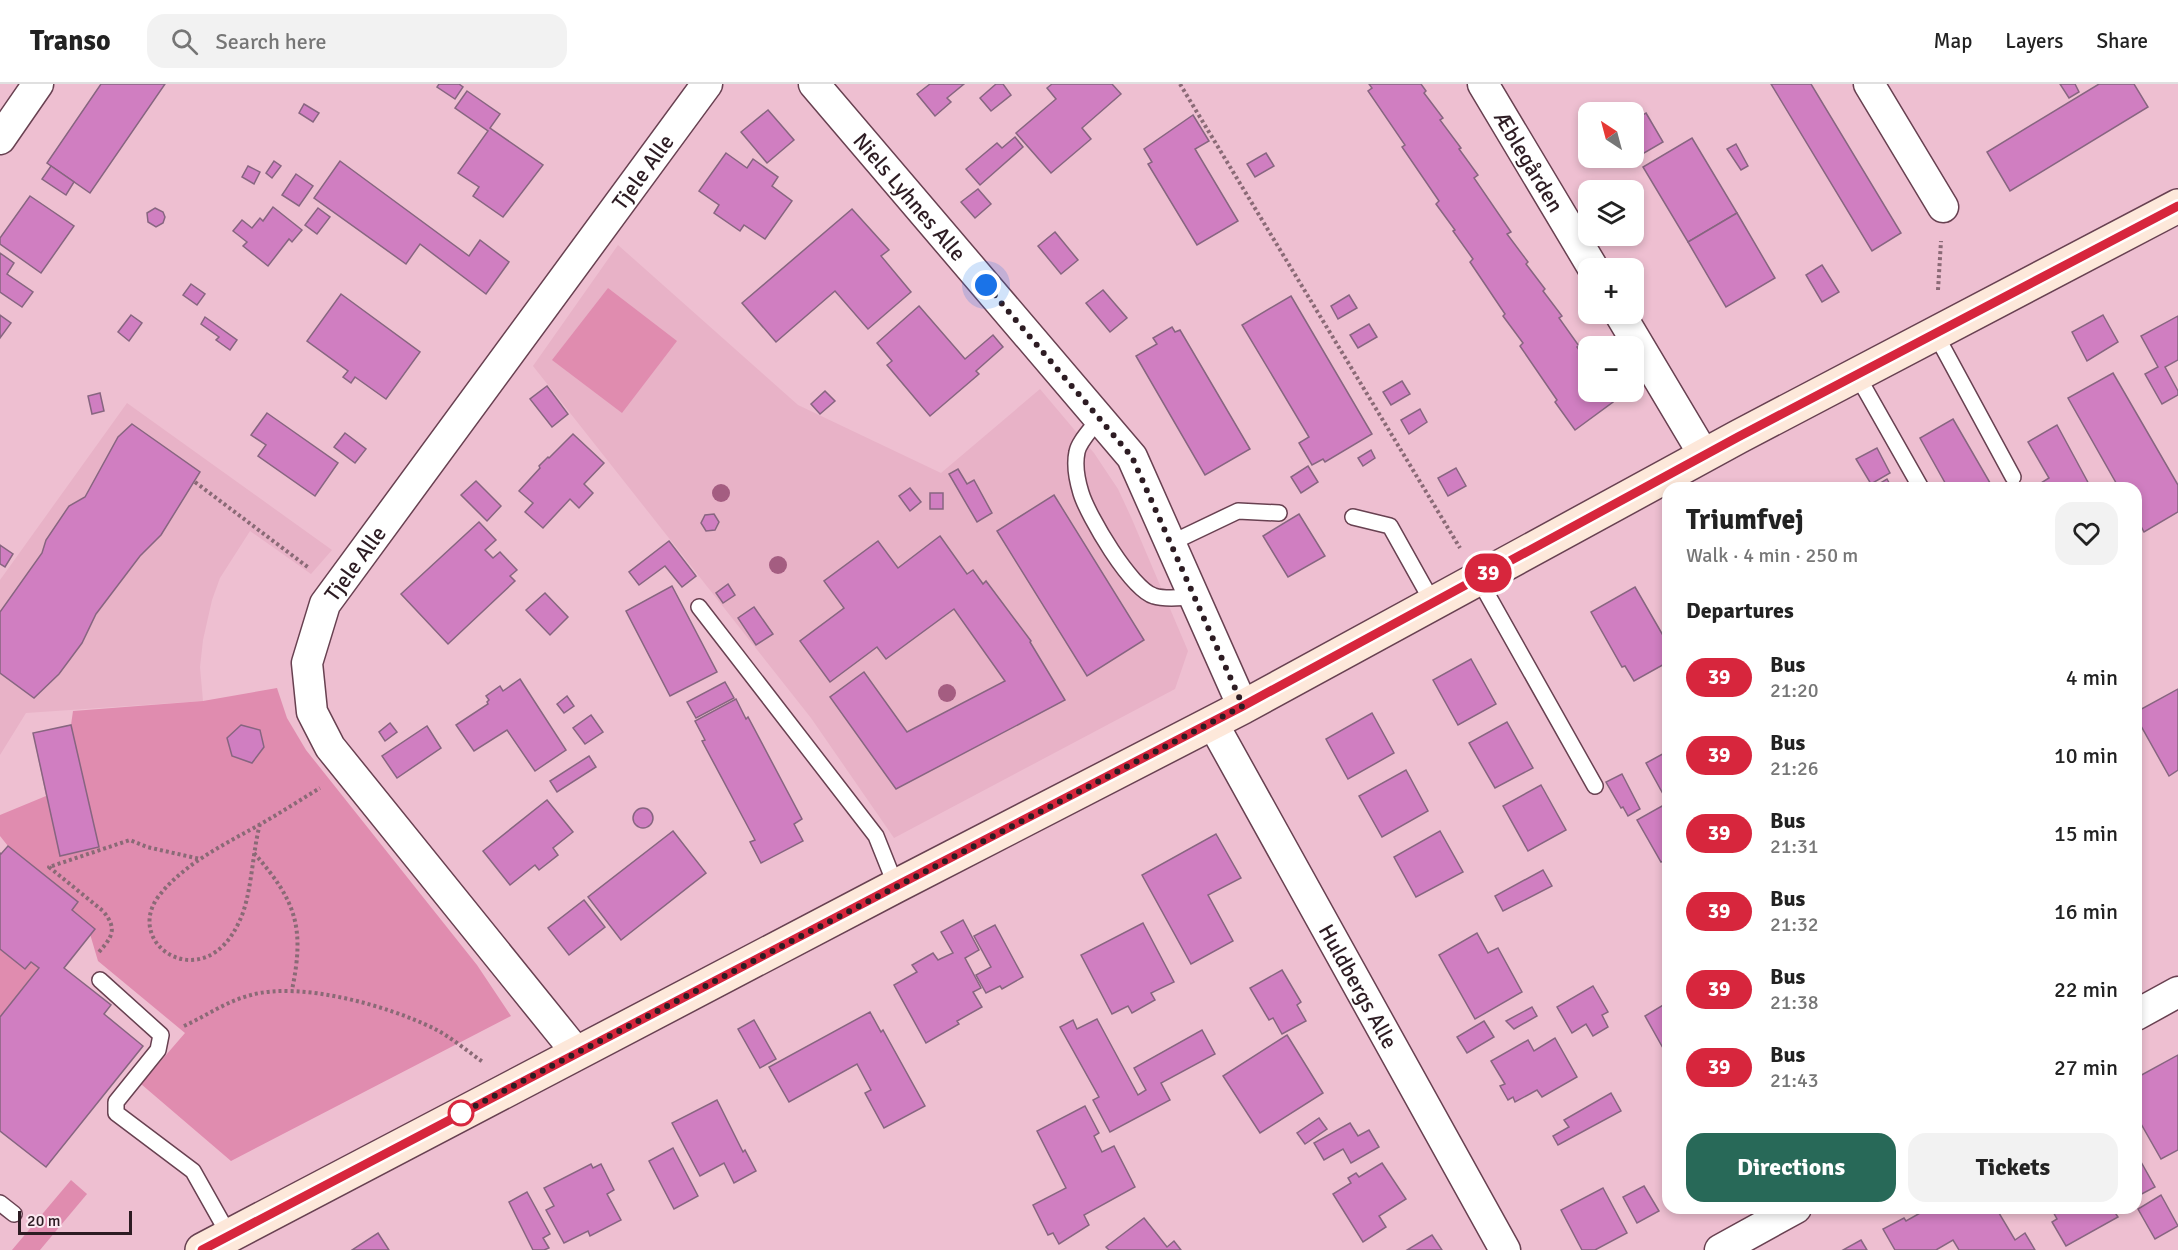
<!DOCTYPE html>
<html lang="en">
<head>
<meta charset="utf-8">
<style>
  body { margin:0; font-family:Signika,sans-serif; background:#f2f2f2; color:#222; height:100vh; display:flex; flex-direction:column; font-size:22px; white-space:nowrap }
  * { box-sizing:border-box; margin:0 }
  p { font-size:20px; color:#767676 }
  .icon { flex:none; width:33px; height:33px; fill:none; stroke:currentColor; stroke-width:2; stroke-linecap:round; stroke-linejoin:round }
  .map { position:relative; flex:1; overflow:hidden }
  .drawer { position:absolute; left:1662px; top:398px; width:480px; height:732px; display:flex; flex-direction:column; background:#fff; border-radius:18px; box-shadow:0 3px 9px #0003 }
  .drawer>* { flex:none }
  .badge { padding:0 12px; border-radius:20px; font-size:21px; line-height:39px }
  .needle { width:39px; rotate:324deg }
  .controls { position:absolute; left:1578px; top:18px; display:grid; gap:12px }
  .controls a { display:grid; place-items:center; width:66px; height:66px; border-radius:12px; background:#fff; box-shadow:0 3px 9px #0003; font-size:30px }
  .scale { position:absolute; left:18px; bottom:15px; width:114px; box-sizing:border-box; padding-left:6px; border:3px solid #2d1c23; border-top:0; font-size:16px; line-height:21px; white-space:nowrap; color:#2d1c23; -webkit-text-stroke:4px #fce8f0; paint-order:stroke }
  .you { position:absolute; width:30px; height:30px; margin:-15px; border:4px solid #fff; border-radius:50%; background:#1a73e8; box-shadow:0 0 0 9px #1a73e833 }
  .map>.badge { position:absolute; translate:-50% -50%; box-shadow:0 0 0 3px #fff }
  h2 { padding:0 24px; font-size:22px; line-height:54px }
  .round { display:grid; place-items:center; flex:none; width:63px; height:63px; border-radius:18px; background:#f2f2f2 }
  .summary { display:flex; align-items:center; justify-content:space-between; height:102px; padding:0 24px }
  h1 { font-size:28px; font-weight:700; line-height:45px }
  .action { display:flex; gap:12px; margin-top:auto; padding:12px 24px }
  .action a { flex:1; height:69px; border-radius:18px; background:#286958; color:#fff; font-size:24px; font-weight:700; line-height:69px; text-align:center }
  .action a+a { background:#f2f2f2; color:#222 }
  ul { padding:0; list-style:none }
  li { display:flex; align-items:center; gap:18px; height:78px; padding:0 24px }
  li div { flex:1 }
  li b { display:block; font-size:22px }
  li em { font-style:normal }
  li .badge { min-width:66px; font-weight:700; text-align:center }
  header { display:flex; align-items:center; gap:36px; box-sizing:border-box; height:84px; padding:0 30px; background:#fff; border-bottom:2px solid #e0e0e0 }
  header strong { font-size:28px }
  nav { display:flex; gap:33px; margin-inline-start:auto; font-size:21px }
  .search { width:420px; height:54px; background:#f2f2f2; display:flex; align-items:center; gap:15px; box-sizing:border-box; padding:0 21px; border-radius:18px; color:#767676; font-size:22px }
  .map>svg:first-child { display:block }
</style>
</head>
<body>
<header>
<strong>Transo</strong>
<div class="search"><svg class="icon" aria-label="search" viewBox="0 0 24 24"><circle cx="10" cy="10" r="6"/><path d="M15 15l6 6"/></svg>Search here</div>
<nav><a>Map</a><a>Layers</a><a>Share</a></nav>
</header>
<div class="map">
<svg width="2178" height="1166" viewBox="0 0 2178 1166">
  <rect width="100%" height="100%" fill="#eebfd1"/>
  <g fill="#e8b2c7">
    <polygon points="618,161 798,321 941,389 1040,305 1094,369 1118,405 1131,433 1188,567 1175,605 894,754 811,634 533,282"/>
    <polygon points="127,319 332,466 311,490 250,447 220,494 212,516 203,556 200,583 203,617 26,629 0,671 0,496"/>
  </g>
  <g fill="#e08caf">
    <polygon points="608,204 677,257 622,329 552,276"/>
    <polygon points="277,604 287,634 306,666 477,881 511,932 231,1077 141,1000 185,949 98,877 90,850 72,826 78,818 8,762 0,752 0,731 46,712 33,649 71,641 73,627 203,617"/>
    <polygon points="0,865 25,885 31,878 39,884 0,933"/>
    <polygon points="71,1096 87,1110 40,1166 12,1166"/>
  </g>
  <g fill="#d07ec1" stroke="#876580" stroke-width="1.5">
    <polygon points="101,0 165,0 90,109 47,79"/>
    <polygon points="439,0 459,0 463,3 455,15 437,3"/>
    <polygon points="930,0 964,0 947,14 951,18 935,32 917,10"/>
    <polygon points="996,0 1003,0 1011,11 991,27 980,14"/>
    <polygon points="1052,0 1112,0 1121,10 1082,44 1091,55 1051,89 1016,49 1056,15 1047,4"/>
    <polygon points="1369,0 1421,0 1426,7 1424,9 1443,34 1440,36 1461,64 1459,65 1478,91 1474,94 1511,148 1507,150 1528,178 1526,180 1545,205 1543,207 1562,232 1559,234 1579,262 1577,263 1588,279 1588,308 1605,308 1613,318 1575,346 1555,318 1557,316 1520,262 1523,259 1503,232 1505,230 1470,178 1473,175 1453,147 1455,146 1436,120 1439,117 1402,63 1405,61 1368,7 1372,4"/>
    <polygon points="1771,0 1811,0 1901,149 1872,167"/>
    <polygon points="2060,0 2075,0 2079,8 2069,14"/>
    <polygon points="2099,0 2134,0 2148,23 2010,107 1987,68"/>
    <polygon points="467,7 500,30 490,44 543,81 503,133 473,112 479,103 458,89 488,47 455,24"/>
    <polygon points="304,20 319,29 313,38 299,29"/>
    <polygon points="768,26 794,56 767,79 741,48"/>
    <polygon points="1646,29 1663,58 1620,83 1614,74 1634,74 1634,37"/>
    <polygon points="1193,31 1209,57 1195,65 1238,137 1197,161 1148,80 1152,78 1144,65"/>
    <polygon points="1015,53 1023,63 980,101 966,85 997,59 1002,64"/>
    <polygon points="1692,54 1737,129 1688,158 1643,83"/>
    <polygon points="1736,60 1748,82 1741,86 1727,65"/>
    <polygon points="726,69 747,84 753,75 778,93 772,102 792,117 765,155 744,141 740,147 714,129 719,121 699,107"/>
    <polygon points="1266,69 1274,82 1255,93 1247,80"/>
    <polygon points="274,77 281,82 272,94 266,89"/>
    <polygon points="340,77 469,172 480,156 509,178 486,210 420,160 406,180 314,114"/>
    <polygon points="51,82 74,98 66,111 42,95"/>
    <polygon points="248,82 260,88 254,100 242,93"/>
    <polygon points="296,90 313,102 299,122 282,111"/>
    <polygon points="978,105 991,120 975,134 961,118"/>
    <polygon points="30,112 74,142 41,189 0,160 0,154"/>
    <polygon points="273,123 302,146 292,158 289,155 268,182 243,162 247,158 233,147 242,136 252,144 260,134 263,137"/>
    <polygon points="155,124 163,128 165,133 163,139 156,143 148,138 147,129"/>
    <polygon points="318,124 330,133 317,150 305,141"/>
    <polygon points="852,125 889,166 881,172 911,208 868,245 835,207 776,258 742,219"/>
    <polygon points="1737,129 1775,194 1726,223 1688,158"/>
    <polygon points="1055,148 1078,176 1061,190 1038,162"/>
    <polygon points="0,169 14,179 7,190 33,208 22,223 0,208"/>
    <polygon points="1822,181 1839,208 1822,218 1806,191"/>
    <polygon points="191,200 205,210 197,221 183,211"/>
    <polygon points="1103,206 1127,234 1110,248 1086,219"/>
    <polygon points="341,210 420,268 386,315 355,293 351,299 343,293 348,287 307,257"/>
    <polygon points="1349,211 1357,224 1338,235 1331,222"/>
    <polygon points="1291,212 1372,350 1325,378 1323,375 1312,381 1299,359 1309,353 1242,241"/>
    <polygon points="919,222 965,275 993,251 1003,263 976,287 979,290 930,332 887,281 892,277 877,259"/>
    <polygon points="0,231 11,239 0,254"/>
    <polygon points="131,231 142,239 129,257 118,248"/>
    <polygon points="2103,231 2118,258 2087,277 2072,248"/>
    <polygon points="2178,232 2178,276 2165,283 2178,307 2178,311 2162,320 2145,290 2158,283 2141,252"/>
    <polygon points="205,233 237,256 230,266 216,256 219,253 201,240"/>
    <polygon points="1369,240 1377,253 1358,264 1350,251"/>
    <polygon points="1172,243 1175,248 1180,246 1250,365 1205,391 1136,272 1157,260 1153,254"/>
    <polygon points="2113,289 2178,401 2178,428 2144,448 2136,433 2136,404 2119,404 2068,314"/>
    <polygon points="1402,297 1410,310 1391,321 1383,308"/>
    <polygon points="547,302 568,330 552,343 530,315"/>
    <polygon points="825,307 835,317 820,330 811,320"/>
    <polygon points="100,309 104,327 92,330 88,312"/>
    <polygon points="1420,325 1427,338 1409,350 1401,336"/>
    <polygon points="267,329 338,379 315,412 258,372 266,361 251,351"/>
    <polygon points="1953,335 1993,404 1948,404 1920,354"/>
    <polygon points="132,340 200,388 161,451 140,472 96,530 82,559 59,590 34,614 0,589 0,528 42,469 46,456 69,422 85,413 118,353"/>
    <polygon points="2057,341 2091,404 2033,404 2049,394 2028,358"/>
    <polygon points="345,349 366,365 355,379 334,363"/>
    <polygon points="573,350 604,379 584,400 593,409 579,424 570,415 543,444 525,428 533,419 519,407 540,384 539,382 548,373 549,374"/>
    <polygon points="1877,364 1890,389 1871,400 1856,375"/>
    <polygon points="1371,366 1375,374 1363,382 1358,374"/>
    <polygon points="1308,382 1318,398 1301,409 1291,393"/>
    <polygon points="1456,384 1466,402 1448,412 1438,394"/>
    <polygon points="958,385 967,400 974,396 992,429 977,438 949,390"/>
    <polygon points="1887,395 1892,404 1872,404"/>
    <polygon points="476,397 501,422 487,437 461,411"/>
    <polygon points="910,404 921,418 910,427 899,412"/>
    <rect x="930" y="409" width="13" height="16"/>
    <polygon points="1054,411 1144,556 1087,592 997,447"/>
    <polygon points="714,430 719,438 715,446 706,447 701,439 705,431"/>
    <polygon points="1299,430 1325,472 1288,493 1263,452"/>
    <polygon points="479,438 496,456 485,466 493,474 500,468 517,486 510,492 515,497 448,560 401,510"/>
    <polygon points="940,452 967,490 973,486 983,500 986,497 1031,557 1030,558 1065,616 896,705 830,613 864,588 907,648 1005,597 954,525 886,575 877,563 830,598 800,557 844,524 824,497 878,457 898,484"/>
    <polygon points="669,457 696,492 682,503 665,482 639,501 629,488"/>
    <polygon points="0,461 13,470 5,483 0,480"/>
    <polygon points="728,500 735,511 723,519 716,509"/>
    <polygon points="672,502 717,588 670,612 626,527"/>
    <polygon points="1635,503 1668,560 1668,578 1634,597 1625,582 1622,583 1591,528"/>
    <polygon points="545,509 568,533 550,551 526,526"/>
    <polygon points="754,523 773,550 756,561 738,534"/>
    <polygon points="1471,575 1496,620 1458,641 1433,596"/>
    <polygon points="520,595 566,666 535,687 507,646 474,667 456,641 488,620 487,618 489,616 486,612 500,602 503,607"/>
    <polygon points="725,598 734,614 696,634 687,618"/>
    <polygon points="2178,605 2178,686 2169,692 2136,633 2136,628"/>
    <polygon points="567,612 574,622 564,629 557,620"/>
    <polygon points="736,615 746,635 748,633 802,735 794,740 803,757 761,779 750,758 755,756 702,657 705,656 695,637"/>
    <polygon points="1372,629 1394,669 1348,695 1326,655"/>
    <polygon points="591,631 603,648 585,660 573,644"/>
    <polygon points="1507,638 1533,684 1495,704 1469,659"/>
    <polygon points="390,639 397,648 385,657 379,648"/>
    <polygon points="71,641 99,763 60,772 33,649"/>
    <polygon points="241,641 260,646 264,663 252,679 232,672 227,654"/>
    <polygon points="427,642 441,664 397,694 382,672"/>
    <polygon points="1668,667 1668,719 1646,679"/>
    <polygon points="589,672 596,683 557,708 550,697"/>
    <polygon points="1406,686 1428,727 1382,753 1359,712"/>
    <polygon points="1622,690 1640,725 1628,732 1623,723 1621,724 1606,698"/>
    <polygon points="1541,701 1566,746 1528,767 1503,722"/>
    <polygon points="547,716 573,748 553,764 558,771 539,786 535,781 510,801 483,767"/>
    <polygon points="1662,722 1668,732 1668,779 1666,776 1661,778 1637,736"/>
    <circle cx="643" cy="734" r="10"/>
    <polygon points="673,747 706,789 621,856 588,813"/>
    <polygon points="1440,747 1463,788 1416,813 1394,773"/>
    <polygon points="1216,750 1241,794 1208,811 1233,857 1191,880 1142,791"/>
    <polygon points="8,762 78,818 72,826 95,845 64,884 111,921 104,930 143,962 46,1083 0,1047 0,933 39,884 31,878 25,885 0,865 0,769 1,770"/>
    <polygon points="1543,786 1552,802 1503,827 1495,812"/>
    <polygon points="584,816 605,843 569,871 548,844"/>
    <polygon points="963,836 979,866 965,874 981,904 973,908 982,923 957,937 959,940 926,959 894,901 917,888 912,881 933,869 938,876 953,869 941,848"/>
    <polygon points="1143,839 1174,898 1151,909 1155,916 1132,929 1128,922 1112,930 1081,871"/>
    <polygon points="995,841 1023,893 1002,905 1000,902 986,909 976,891 991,883 974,852"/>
    <polygon points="1477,849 1488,869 1498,864 1522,908 1475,935 1439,871"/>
    <polygon points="1282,886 1301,918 1297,921 1306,937 1282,950 1273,934 1269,936 1250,904"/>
    <polygon points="1593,902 1608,928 1602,931 1608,943 1593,952 1586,940 1572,949 1557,923"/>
    <polygon points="1668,918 1668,973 1645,932"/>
    <polygon points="1532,923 1537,932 1514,945 1506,937"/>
    <polygon points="870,928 881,948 883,946 925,1022 884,1044 865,1009 871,1006 857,980 789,1018 769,983"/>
    <polygon points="1097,935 1138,1011 1146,1006 1134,984 1202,946 1215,970 1161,999 1170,1016 1110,1048 1093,1016 1099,1013 1060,943 1073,936 1077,945"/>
    <polygon points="754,936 776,975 760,984 738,945"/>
    <polygon points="1484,937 1494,953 1467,969 1457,953"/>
    <polygon points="1287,951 1323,1009 1260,1049 1223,992"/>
    <polygon points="1555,954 1577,993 1542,1013 1537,1006 1515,1018 1513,1013 1508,1016 1500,1002 1505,1000 1491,977 1528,956 1534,967"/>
    <polygon points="2178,971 2178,1066 2161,1075 2136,1031 2136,994"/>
    <polygon points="1611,1009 1621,1027 1558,1061 1553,1052 1569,1043 1564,1036"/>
    <polygon points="717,1016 743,1068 745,1066 756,1087 734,1099 724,1079 700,1092 672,1039"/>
    <polygon points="1085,1022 1099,1049 1094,1052 1102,1068 1114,1062 1135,1103 1084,1131 1089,1141 1059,1160 1053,1149 1048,1151 1033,1121 1066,1104 1037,1047"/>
    <polygon points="1319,1034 1327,1045 1305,1060 1297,1049"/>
    <polygon points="1350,1039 1358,1052 1369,1046 1379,1063 1351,1079 1343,1065 1324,1076 1314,1059"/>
    <polygon points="673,1064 698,1112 674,1125 649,1077"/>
    <polygon points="2136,1069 2155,1103 2136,1113"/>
    <polygon points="1382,1079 1406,1115 1379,1132 1386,1143 1363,1158 1333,1110 1351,1099 1348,1094 1356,1089 1359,1093"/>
    <polygon points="591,1080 593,1084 601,1080 614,1106 607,1110 621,1136 590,1152 588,1147 564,1159 546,1126 554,1122 544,1104"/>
    <polygon points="1644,1102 1659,1127 1637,1139 1623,1113"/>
    <polygon points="1603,1104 1627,1149 1595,1166 1582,1166 1561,1126"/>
    <polygon points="527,1108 550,1150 543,1154 549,1164 544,1166 533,1166 509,1118"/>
    <polygon points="2161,1111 2178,1142 2155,1155 2138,1125"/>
    <polygon points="1929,1124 1996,1124 2015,1156 2025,1149 2035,1166 1959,1166 1953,1156 1936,1166 1895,1166 1883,1145 1904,1134 1906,1137"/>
    <polygon points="2051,1124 2112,1124 2118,1133 2066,1162 2052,1138 2057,1135"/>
    <polygon points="1144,1134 1167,1163 1174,1157 1181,1166 1109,1166 1106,1163"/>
    <polygon points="378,1149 389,1166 352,1166"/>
    <polygon points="1432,1151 1442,1166 1407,1166"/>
    <polygon points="1861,1156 1867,1166 1843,1166"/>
  </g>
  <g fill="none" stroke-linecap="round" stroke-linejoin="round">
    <g stroke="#684151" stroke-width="18">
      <g id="lane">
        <polyline points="1935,249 2013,393"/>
        <polyline points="1857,291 1921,404"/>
        <path d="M1099,334C1093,344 1079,357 1077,368C1074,382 1077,396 1081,409C1088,432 1131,505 1154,512C1166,516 1182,513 1195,513"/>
        <polyline points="1353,433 1390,442 1433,519"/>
        <polyline points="1171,459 1238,427 1279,429"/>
        <polyline points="1478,494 1595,702"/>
        <polyline points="699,523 876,752 896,802"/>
        <polyline points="100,896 161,951 158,966 116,1018 116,1029 193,1087 229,1151"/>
        <polyline points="0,1119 14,1130"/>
      </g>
    </g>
    <g stroke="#684151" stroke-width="33">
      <g id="street">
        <path id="s1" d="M814,0L1132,373L1243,623"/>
        <path id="s2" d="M1483,0L1593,184"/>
        <polyline points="1869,0 1943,123"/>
        <polyline points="0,55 38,0"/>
        <polyline points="1620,230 1704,371"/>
        <path id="s3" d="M1212,638L1505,1166"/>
        <polyline points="2136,931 2178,908"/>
        <path id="s4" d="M577,969L330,663L312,628L307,579L325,520L707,0"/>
        <polyline points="1720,1166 1796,1124"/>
      </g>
    </g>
    <g stroke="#684151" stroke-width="36">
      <polyline id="secondary" points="202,1166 896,802 1243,623 1738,353 2178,122"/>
    </g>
    <g stroke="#8a6a76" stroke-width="4" stroke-dasharray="3 3" stroke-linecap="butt">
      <polyline points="1180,0 1460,464"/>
      <polyline points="1938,206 1941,157"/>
      <polyline points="195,398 309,484"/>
      <path d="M260,740C252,769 252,812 239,838C205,913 123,862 158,813C181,783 217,764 250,746C274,733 297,718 320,704"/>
      <path d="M254,769C296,817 305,843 292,906"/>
      <path d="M99,868C112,853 118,845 103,827L49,783L130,756L147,763L200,775"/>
      <path d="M184,942C206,932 227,917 251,911C301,897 388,922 433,944C451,953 467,967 483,978"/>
    </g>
    <use href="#lane" stroke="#fff" stroke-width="15"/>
    <use href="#street" stroke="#fff" stroke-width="30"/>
    <use href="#secondary" stroke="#fde8da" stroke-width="33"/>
  </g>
  <g fill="#a45d81">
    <circle cx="721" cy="409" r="9"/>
    <circle cx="778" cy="481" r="9"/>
    <circle cx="947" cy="609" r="9"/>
  </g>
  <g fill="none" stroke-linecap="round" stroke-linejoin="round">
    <g stroke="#fff" stroke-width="14">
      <polyline id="line" points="202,1166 896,802 1243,622 1738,353 2178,122"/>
    </g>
    <use href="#line" stroke="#d7263d" stroke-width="9"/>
    <polyline stroke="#2d1c23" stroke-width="6" stroke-dasharray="0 10.8" points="461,1029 454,1033 1243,622 1132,373 986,201"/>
  </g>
  <circle fill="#fff" stroke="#d7263d" stroke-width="3" cx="461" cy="1029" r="12"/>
  <g text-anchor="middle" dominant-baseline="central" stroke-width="4.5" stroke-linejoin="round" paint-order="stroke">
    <g font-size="22" fill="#2d1c23" stroke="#fce8f0">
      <text stroke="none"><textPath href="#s2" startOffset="90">Æblegården</textPath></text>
      <text stroke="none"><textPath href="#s4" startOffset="1080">Tjele Alle</textPath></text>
      <text stroke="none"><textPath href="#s1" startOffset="148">Niels Lyhnes Alle</textPath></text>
      <text stroke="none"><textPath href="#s4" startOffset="594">Tjele Alle</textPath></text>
      <text stroke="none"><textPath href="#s3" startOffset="302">Huldbergs Alle</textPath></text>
    </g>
  </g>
</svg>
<div class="controls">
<a><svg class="needle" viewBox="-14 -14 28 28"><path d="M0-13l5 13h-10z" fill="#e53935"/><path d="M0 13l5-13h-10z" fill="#767676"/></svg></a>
<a><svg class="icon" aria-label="layers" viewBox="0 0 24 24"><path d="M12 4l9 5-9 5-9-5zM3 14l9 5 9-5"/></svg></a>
<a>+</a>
<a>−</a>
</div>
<div class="scale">20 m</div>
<div class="you" style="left:986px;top:201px"></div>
<b class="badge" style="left:1488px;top:489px;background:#d7263d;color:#fff">39</b>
<section class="drawer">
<div class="summary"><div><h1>Triumfvej</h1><p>Walk · 4 min · 250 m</p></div><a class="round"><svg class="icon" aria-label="heart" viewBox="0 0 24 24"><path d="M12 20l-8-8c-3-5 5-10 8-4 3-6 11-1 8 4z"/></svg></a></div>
<h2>Departures</h2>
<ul>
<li><span class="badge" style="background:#d7263d;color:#fff">39</span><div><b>Bus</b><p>21:20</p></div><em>4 min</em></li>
<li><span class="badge" style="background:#d7263d;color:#fff">39</span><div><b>Bus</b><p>21:26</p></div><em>10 min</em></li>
<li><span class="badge" style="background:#d7263d;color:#fff">39</span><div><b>Bus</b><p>21:31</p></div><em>15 min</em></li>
<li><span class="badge" style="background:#d7263d;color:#fff">39</span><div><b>Bus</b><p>21:32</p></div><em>16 min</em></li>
<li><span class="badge" style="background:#d7263d;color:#fff">39</span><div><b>Bus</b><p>21:38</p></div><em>22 min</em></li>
<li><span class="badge" style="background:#d7263d;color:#fff">39</span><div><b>Bus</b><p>21:43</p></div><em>27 min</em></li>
</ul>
<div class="action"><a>Directions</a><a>Tickets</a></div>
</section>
</div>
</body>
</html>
